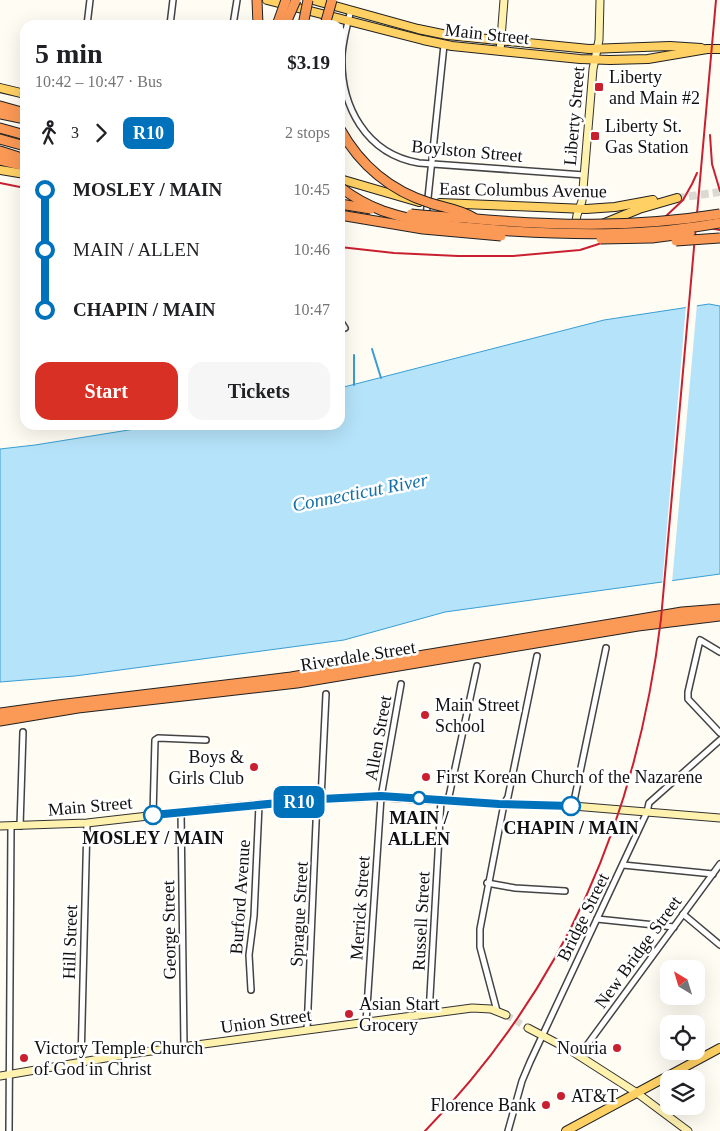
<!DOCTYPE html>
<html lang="en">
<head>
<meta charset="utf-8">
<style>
  body { margin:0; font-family:Georgia,serif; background:#f6f6f6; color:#202124; height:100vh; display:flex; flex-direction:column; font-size:19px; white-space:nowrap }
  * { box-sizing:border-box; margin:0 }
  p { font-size:16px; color:#757577 }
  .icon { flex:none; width:28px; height:28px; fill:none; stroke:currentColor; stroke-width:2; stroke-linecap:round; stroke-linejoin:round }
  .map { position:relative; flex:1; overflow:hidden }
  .drawer { position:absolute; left:20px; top:20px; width:325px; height:410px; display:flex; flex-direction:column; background:#fff; border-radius:15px; box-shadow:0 5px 20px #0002 }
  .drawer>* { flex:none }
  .badge { padding:0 10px; border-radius:8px; font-size:18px; line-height:32px }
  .needle { width:32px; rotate:322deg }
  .controls { position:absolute; left:660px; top:960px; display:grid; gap:10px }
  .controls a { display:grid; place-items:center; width:45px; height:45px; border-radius:10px; background:#fff; box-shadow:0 5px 20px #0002; font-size:25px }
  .map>.badge { position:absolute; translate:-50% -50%; box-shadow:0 0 0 2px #fff }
  .legs { display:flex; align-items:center; gap:8px; height:55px; padding:0 15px; font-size:16px }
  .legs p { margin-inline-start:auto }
  .overview { display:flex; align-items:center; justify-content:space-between; height:85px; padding:0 15px }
  h1 { font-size:28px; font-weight:800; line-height:38px }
  .primary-button { display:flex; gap:10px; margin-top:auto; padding:10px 15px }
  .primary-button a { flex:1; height:58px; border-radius:15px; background:#d93025; color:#fff; font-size:20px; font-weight:800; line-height:58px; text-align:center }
  .primary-button a+a { background:#f6f6f6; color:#202124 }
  ul { padding:0 15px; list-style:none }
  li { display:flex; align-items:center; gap:18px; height:60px; font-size:19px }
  li i { display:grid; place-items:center; width:8px; height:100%; margin:0 6px; background:currentColor }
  li i::after { content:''; width:12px; height:12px; margin:-6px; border:4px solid; border-radius:50%; background:#fff }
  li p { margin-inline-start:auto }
  li:first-child i { background:linear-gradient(#0000 50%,currentColor 0) }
  li:last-child i { background:linear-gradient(currentColor 50%,#0000 0) }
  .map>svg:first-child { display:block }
</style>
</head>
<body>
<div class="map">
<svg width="720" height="1131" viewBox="0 0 720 1131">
  <rect width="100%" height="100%" fill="#fffcf4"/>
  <polygon fill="#b5e3f9" stroke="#389ed4" points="709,304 720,306 720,574 445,612 344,640 75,676 0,682 0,449 35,445 160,425 340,425 340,388 604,320"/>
  <polygon fill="#fffcf4" points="697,304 672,583 662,585 686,305"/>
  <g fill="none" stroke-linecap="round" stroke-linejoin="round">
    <g stroke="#389ed4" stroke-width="2">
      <polyline points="372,349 381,378"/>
      <polyline points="354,355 354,385"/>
    </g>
    <polyline stroke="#dbd9d2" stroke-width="7" stroke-dasharray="7 3.5" stroke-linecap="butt" points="506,1015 528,1028"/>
    <polyline stroke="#dbd9d2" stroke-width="8" stroke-dasharray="8 4" stroke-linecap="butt" points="677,198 720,192"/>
    <g stroke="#434343" stroke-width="8">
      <g id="street">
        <path d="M351,10C347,25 343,40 342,55C340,106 366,154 419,163L584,175"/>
        <polyline points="87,25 90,0"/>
        <polyline points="170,25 173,0"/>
        <polyline points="233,25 237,0"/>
        <polyline points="426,217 444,45"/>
        <polyline points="340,320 345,328"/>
        <polyline points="720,652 700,640 688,692 688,699 720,733"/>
        <polyline points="321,799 326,694"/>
        <polyline points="448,801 477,666"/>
        <polyline points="573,806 606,648"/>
        <polyline points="181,812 184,1047"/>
        <polyline points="153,815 155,740 158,738 206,740"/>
        <polyline points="20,826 23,732"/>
        <polyline points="623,865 713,874"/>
        <polyline points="487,883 515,888 565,891"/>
        <polyline points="683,914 720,945"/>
        <polyline points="597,919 674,927"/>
        <polyline points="251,990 249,955 254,916 259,805"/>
        <polyline points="497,1011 480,947 480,929 504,804 508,797 537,656"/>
        <polyline points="429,1014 441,800"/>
        <polyline points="366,1022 381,797 401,684"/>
        <polyline points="307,1030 317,800"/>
        <polyline points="579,1056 720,864"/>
        <polyline points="81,1062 87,823"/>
        <polyline points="9,1131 11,826"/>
        <polyline points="508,1131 522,1081 530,1062 647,812 649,803 720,740"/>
      </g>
    </g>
    <g stroke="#323232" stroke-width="9">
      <g id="secondary">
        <polyline points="500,51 504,0"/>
        <polyline points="575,227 577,215 582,201 593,69 599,40 600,0"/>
        <polyline points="0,826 87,823 218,808 321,799 381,797 499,804 573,806 720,818"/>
        <polyline points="528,1028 570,1050 637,1093 688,1131"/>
        <polyline points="0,1076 129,1054 472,1008 491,1009 506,1015"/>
      </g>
    </g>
    <g stroke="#212121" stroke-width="10">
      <g id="primary">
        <polyline points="267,0 423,40 452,46 580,59 610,60 648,59 707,49 720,49"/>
        <polyline points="313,0 418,29 447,35 589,49 670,46 701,48"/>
        <polyline points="0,88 25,94"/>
        <polyline points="0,170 25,174"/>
        <polyline points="340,179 419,202"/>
        <polyline points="440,203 586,209 615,207 653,200"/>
        <polyline points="583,232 639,209 677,198"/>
        <polyline points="566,1131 720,1048"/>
      </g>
    </g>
    <g stroke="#212121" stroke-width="11">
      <g id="highway">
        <polyline points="257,0 258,25"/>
        <polyline points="24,94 25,94"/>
        <polyline points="0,106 25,113"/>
        <polyline points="0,114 25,119"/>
        <polyline points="0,128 25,135"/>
        <polyline points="0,139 25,146"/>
        <polyline points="0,151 25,159"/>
        <polyline points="0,160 25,166"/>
        <polyline points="0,713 58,705 291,677 635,620 682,612 720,609"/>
        <polyline points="0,721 78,708 297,683 638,626 720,616"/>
      </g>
    </g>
    <use href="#street" stroke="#fff" stroke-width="5"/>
    <use href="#secondary" stroke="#fff2af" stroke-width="7"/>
    <use href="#primary" stroke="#ffd164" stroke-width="8"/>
    <use href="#highway" stroke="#fb9956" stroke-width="9"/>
    <g stroke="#c92030" stroke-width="2">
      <polyline points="710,135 712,164 720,191"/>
      <polyline points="0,183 25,188"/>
      <path d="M648,231C672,226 696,225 720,230"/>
      <polyline points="340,247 394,253 458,256 513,256 580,250 633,233 664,218 683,200 692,184 697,173"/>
      <path d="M425,1131C565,987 637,817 661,619L716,0"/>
    </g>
    <g stroke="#212121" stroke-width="11" stroke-linecap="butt">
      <g id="highway-bridge">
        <polyline points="277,25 286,0"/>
        <polyline points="285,25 296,0"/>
        <polyline points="303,25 308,0"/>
        <polyline points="325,25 332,0"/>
        <path d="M340,129C360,165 391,191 430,203C445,208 460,209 474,218"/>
        <path d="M340,187C353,197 367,205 383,211C424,225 468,228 511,231C580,235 651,236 720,223"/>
        <polyline points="340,204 371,209"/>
        <path d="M411,214C429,216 447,217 465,218C550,226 635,228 720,214"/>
        <polyline points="340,215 423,229 501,236"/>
        <polyline points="601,239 652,238 690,233"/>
        <polyline points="676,241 720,238"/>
      </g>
    </g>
    <use href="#highway-bridge" stroke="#fb9956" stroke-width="9"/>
  </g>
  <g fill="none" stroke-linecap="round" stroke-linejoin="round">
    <g stroke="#fff" stroke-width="11">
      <polyline id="line-1" points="153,815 321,799 381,796 499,804 571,806"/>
    </g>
    <use href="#line-1" stroke="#0072bc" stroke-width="8"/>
  </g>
  <g fill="#c92030" stroke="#fff" stroke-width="2">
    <rect x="594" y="82" width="10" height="10" rx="2.5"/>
    <rect x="590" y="131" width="10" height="10" rx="2.5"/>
    <circle cx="425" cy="715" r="5"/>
    <circle cx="254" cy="767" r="5"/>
    <circle cx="426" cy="777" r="5"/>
    <circle cx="349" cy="1014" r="5"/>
    <circle cx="617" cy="1048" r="5"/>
    <circle cx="24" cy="1058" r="5"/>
    <circle cx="561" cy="1096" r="5"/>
    <circle cx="546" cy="1105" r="5"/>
  </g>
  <g fill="#fff" stroke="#0072bc" stroke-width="2.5">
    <circle cx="419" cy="798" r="6"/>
    <circle cx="571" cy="806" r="9"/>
    <circle cx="153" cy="815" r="9"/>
  </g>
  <g text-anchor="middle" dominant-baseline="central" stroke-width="5" stroke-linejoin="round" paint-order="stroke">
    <g font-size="18" fill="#101010" stroke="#fff">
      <text transform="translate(487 34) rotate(6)">Main Street</text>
      <text transform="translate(574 116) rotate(-85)">Liberty Street</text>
      <text transform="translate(467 151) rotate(5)">Boylston Street</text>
      <text transform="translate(523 190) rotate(1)">East Columbus Avenue</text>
      <text transform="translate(358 656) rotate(-9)">Riverdale Street</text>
      <text transform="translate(378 738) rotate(-80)">Allen Street</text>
      <text transform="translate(90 806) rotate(-5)">Main Street</text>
      <text transform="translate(240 897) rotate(-86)">Burford Avenue</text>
      <text transform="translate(360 908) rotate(-86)">Merrick Street</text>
      <text transform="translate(299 914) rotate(-87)">Sprague Street</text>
      <text transform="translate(583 917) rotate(-64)">Bridge Street</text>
      <text transform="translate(421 921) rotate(-87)">Russell Street</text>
      <text transform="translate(169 930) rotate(-91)">George Street</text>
      <text transform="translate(70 942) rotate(-88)">Hill Street</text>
      <text transform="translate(638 952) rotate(-54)">New Bridge Street</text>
      <text transform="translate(266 1021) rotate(-8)">Union Street</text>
    </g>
    <g font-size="18" fill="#101010" stroke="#fff" text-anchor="start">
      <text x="609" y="77">Liberty<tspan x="609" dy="21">and Main #2</tspan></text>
      <text x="605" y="126">Liberty St.<tspan x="605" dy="21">Gas Station</tspan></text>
      <text x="435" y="705">Main Street<tspan x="435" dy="21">School</tspan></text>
      <text x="244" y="757" text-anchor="end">Boys &amp;<tspan x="244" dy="21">Girls Club</tspan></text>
      <text x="436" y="777">First Korean Church of the Nazarene</text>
      <text x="359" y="1004">Asian Start<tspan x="359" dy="21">Grocery</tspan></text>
      <text x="34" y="1048">Victory Temple Church<tspan x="34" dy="21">of God in Christ</tspan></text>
      <text x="607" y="1048" text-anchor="end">Nouria</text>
      <text x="571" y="1096">AT&amp;T</text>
      <text x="536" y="1105" text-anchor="end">Florence Bank</text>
    </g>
    <g font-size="18" font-weight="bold" fill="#101010" stroke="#fff">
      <text x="419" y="818">MAIN /<tspan x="419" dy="21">ALLEN</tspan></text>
      <text x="571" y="828">CHAPIN / MAIN</text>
      <text x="153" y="838">MOSLEY / MAIN</text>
    </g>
    <g font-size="19" font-style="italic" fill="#116faa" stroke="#fff">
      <text transform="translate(360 492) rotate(-11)">Connecticut River</text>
    </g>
  </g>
</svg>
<div class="controls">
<a><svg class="needle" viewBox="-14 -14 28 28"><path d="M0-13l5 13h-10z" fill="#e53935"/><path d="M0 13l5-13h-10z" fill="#757577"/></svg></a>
<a><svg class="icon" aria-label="locate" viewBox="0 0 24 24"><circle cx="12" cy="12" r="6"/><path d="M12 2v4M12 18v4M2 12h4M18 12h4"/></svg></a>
<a><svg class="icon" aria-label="layers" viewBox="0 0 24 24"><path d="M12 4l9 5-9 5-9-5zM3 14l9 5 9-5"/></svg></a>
</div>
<b class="badge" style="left:299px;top:802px;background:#0072bc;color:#fff">R10</b>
<section class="drawer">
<div class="overview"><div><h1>5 min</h1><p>10:42 – 10:47 · Bus</p></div><b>$3.19</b></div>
<div class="legs"><svg class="icon" aria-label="walk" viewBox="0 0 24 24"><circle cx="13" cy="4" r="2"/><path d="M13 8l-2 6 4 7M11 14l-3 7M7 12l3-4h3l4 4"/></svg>3<svg class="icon" aria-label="forward" viewBox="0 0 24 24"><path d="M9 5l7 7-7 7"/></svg><b class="badge" style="background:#0072bc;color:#fff">R10</b><p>2 stops</p></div>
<ul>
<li><i style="color:#0072bc"></i><b>MOSLEY / MAIN</b><p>10:45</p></li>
<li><i style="color:#0072bc"></i><span>MAIN / ALLEN</span><p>10:46</p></li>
<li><i style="color:#0072bc"></i><b>CHAPIN / MAIN</b><p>10:47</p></li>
</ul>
<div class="primary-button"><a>Start</a><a>Tickets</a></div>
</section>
</div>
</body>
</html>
